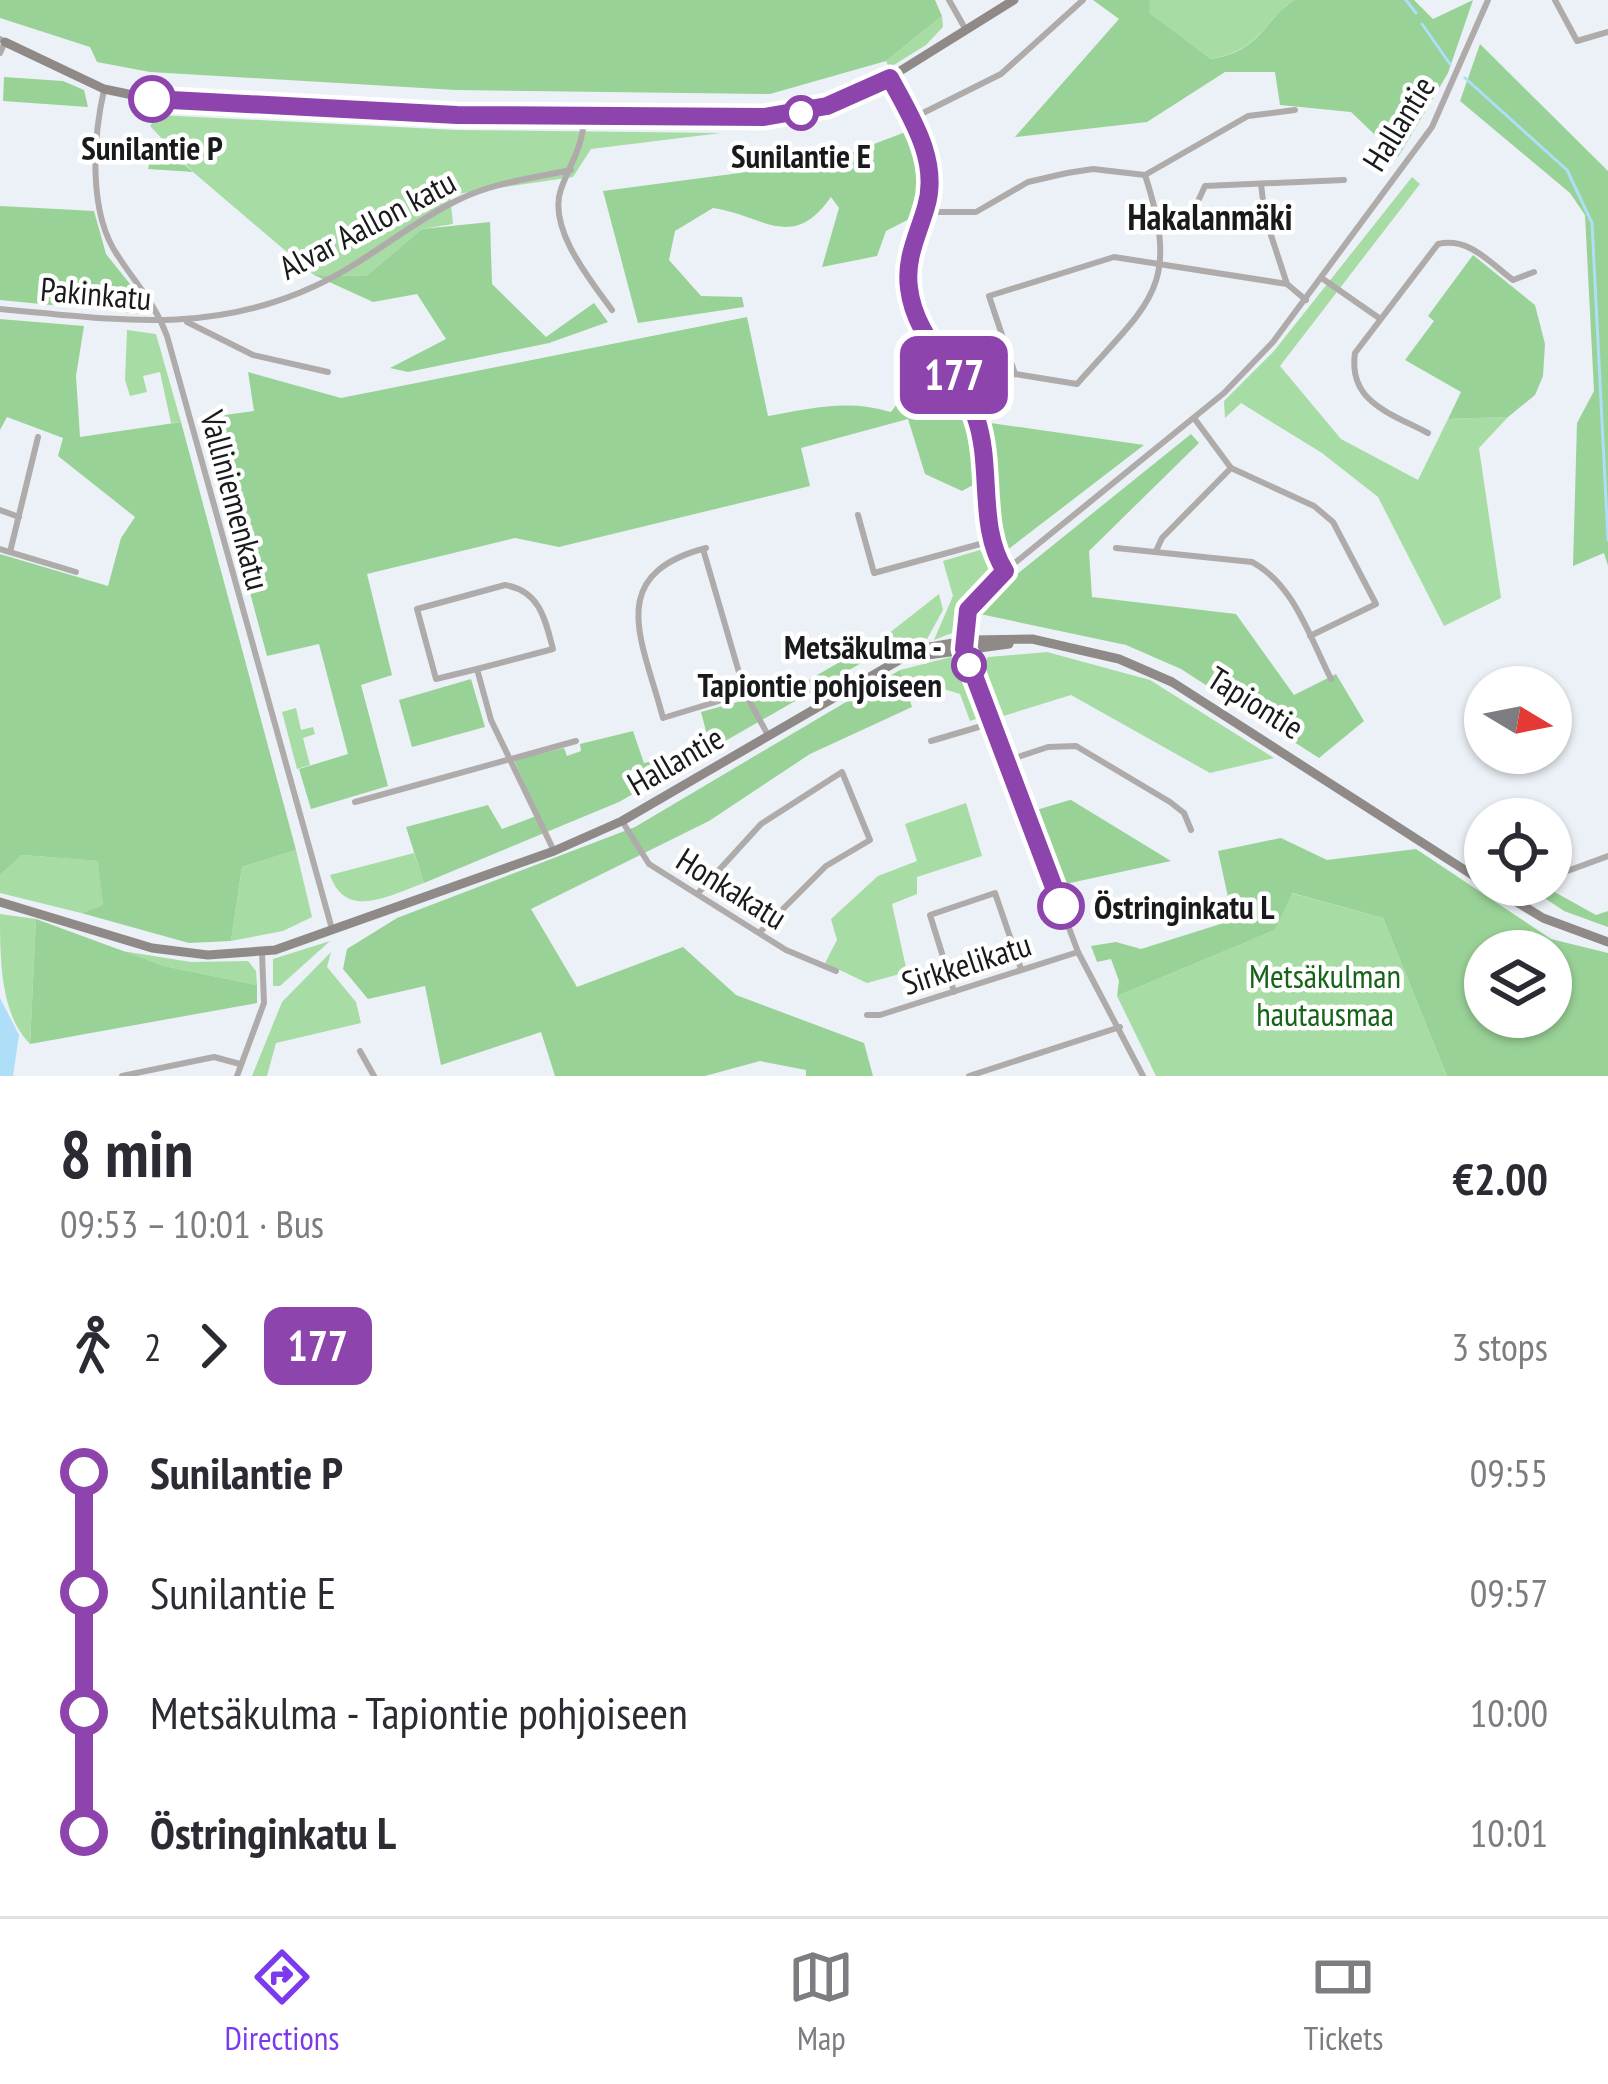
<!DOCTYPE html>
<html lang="en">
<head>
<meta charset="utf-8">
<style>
  body { margin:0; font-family:"PT Sans Narrow",sans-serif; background:#f7f7f7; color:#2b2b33; height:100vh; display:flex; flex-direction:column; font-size:45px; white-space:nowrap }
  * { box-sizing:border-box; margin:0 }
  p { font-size:39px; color:#7c7c81 }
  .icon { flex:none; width:66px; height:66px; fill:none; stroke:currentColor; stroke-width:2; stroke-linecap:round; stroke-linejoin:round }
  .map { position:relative; height:1076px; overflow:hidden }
  .sheet { display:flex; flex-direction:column; background:#fff; flex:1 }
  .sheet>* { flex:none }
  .badge { padding:0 24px; border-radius:18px; font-size:42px; line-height:78px }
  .needle { width:78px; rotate:100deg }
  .tools { position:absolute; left:1464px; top:666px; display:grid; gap:24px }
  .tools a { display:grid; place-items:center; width:108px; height:108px; border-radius:50%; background:#fff; box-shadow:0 3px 9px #0004; font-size:60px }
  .map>.badge { position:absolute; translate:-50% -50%; box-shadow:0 0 0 6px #fff }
  .legs { display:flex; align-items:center; gap:18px; height:132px; padding:0 60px; font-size:39px }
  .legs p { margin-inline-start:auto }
  .head { display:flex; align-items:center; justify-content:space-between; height:204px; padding:0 60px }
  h1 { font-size:66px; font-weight:800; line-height:90px }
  ul { padding:0 60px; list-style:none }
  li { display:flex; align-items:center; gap:42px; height:120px; font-size:45px }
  li i { display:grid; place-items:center; width:18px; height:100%; margin:0 15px; background:currentColor }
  li i::after { content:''; width:30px; height:30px; margin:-15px; border:9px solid; border-radius:50%; background:#fff }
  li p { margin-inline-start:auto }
  li:first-child i { background:linear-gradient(#0000 50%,currentColor 0) }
  li:last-child i { background:linear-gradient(currentColor 50%,#0000 0) }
  .menu { display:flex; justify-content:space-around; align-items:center; height:168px; border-top:3px solid #e1e1e2; background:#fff; font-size:33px; color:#7c7c81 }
  .menu a { display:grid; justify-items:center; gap:6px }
  .menu .selected { color:#7c3aed }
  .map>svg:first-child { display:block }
</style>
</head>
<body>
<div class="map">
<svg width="1608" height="1076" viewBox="0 0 1608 1076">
  <rect width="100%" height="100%" fill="#ecf1f7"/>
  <g fill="#a7dca4">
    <path d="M1150,0H1294C1260,24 1262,49 1211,59L1148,13Z"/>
    <polygon points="942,16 943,27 926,45 889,68 886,61"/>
    <polygon points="158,115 457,130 721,133 591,149 573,177 450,195 453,224 422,229 366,276 314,275 193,172 150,126"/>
    <polygon points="1412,177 1420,184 1280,366 1341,439 1418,480 1448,419 1508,417 1479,448 1501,598 1444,626 1378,497 1322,453 1241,403 1225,418 1224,401 1274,351"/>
    <polygon points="127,330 156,334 181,422 171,423 160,372 143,376 147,392 130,396 125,380"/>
    <polygon points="980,550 992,572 970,593 952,633 934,640 953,596 943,561"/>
    <polygon points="939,594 943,610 927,639 884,650 888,634"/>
    <polygon points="1047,652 1150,680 1274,758 1210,773 1071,695 997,718 981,668 988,657"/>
    <polygon points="951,657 965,669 982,717 970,721 960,694 927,684 907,690 900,670"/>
    <polygon points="296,708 301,730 313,727 315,734 303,738 310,765 297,769 282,712"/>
    <polygon points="966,803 982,856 917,877 917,894 892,904 907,972 867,983 825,963 837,940 831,919 878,876 917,861 905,824"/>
    <polygon points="296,850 312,917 283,931 231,941 242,867"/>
    <path d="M414,853L424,883C390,895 346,921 330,875Z"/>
    <polygon points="22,855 99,861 103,905 81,913 0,893 0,875"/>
    <polygon points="1291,893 1383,918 1447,1076 1156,1076 1117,996 1275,930"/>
    <path d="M0,914L36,919L30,1044C0,1014 0,958 0,914Z"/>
    <polygon points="330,941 280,986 273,986 273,959"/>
    <polygon points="122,951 191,962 248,961 256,971 257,985 164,966"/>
    <polygon points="331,952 327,967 356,1002 361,1023 276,1043 267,1076 252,1076 282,1002"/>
  </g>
  <g fill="#99d296" fill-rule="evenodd">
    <polygon points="0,0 935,0 942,16 886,61 770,94 456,90 150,72 97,62 90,47 0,18"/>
    <path d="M1093,0H1150L1149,13L1211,59C1262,50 1260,24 1294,0H1414L1433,19L1473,0L1448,73L1398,157L1351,112L1280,105L1275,72H1225L1147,122L1015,137L1119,19Z"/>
    <polygon points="1480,44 1608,171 1608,566 1604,553 1573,566 1577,423 1594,391 1585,215 1570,193 1460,101"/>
    <polygon points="4,77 63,81 84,90 88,107 3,101"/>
    <path d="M908,131C922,162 925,183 915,216L886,231L877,256L822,267L839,208L831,197C792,252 765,216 713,208L675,231L669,260L701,296L742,297L744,307L638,323L603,191L830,161Z"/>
    <polygon points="156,139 193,172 148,169"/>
    <polygon points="0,206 94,211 106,254 138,294 143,314 0,300"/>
    <polygon points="490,222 492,284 546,337 594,303 608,322 549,343 408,372 390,368 446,339 417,294 373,302 314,275 366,276 422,229"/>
    <polygon points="1473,255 1535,305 1545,344 1543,376 1535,395 1508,417 1448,419 1461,392 1405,360 1434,321 1428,316"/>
    <path d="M747,317L768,416C812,408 847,399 891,412L908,389L941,374L972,424L982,480L962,491L925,474L908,419L801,448L810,486L559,547L515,538L367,574L392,675L361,685L388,786L311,809L299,769L348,754L319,644L267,656L203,418L254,411L248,372L341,398Z"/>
    <polygon points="0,319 84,326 76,376 80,437 181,422 296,850 242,867 231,941 189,943 81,913 103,905 98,861 22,855 0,875 0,554 108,586 121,538 135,517 58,456 63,438 7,417 0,430"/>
    <path d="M984,422L1144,445L1006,551C988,513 995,464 984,422Z"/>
    <polygon points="1191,434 1199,443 1089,551 1092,597 1236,614 1294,695 1336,674 1364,721 1319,758 1181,669 1126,645 980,614 996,591"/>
    <polygon points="888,634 884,650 619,802 424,883 406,827 488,805 502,829 539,815 514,760 564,748 567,756 581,751 580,744 633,731 644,763 710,746 701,712 800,685"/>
    <polygon points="900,670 912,707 810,754 709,821 531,909 577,987 683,947 736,995 864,1043 873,1076 806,1076 806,1070 760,1061 705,1076 555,1076 541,1032 441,1065 425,986 368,999 343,969 347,949 397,918 635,827"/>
    <polygon points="471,679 485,727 412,747 399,700"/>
    <polygon points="1070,800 1071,800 1171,861 1061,885 1033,811"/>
    <path d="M1281,838L1327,860L1416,849L1551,939L1608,953V1076H1447L1383,918L1292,893L1275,930L1117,996L1119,981L1111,959L1097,962L1091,946L1116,942L1141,949L1233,920L1218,851ZM1485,951H1551V1017H1485Z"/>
    <polygon points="1542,885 1596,915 1608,911 1608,927 1564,911 1534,891"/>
    <polygon points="36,919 164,966 257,985 257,1003 30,1044"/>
  </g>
  <polygon fill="#aedef8" points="0,998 19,1035 13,1076 0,1076"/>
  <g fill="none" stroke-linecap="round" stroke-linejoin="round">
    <g stroke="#aedef8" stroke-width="3">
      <polyline points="1406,0 1416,13"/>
      <polyline points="1422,24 1450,64"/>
      <polyline points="1465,78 1567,170 1592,223 1608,540"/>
    </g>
    <g stroke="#afabaa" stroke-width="6">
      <polyline points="949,0 966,30"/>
      <polyline points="1555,0 1577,41 1608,32"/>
      <polyline points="0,39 5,42 0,53"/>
      <path d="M889,78C907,109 936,152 931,189C926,228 904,256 910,297C916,343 960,374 975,418C993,467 977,527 1005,571"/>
      <path d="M104,90C93,139 88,213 118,256C136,284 155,303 167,336L332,929"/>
      <path d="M584,117C583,147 571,162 561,189C547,228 591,281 612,310"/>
      <polyline points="911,119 1001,74 1083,0"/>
      <polyline points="1261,184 1265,217 1287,284"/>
      <polyline points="925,212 976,212 1028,182 1067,173 1093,169 1145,175 1248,116 1295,110"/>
      <polyline points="1161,226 1187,225 1205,186 1344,180"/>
      <polyline points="1323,279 1379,318"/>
      <path d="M0,309C112,319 208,336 315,286C365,263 407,225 456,201C492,183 531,178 571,170"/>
      <polyline points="187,322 253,355 328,372"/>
      <polyline points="1015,374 989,296 1114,257 1287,284 1306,300"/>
      <path d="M1015,374L1077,384C1149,302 1182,289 1145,175"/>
      <polyline points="965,393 1015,374"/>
      <polyline points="1194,418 1231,468 1314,506 1333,522 1376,604 1310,636"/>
      <path d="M1428,433C1390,413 1348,402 1355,353L1438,244C1469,237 1489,262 1513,280L1534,272"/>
      <polyline points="0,510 19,517"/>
      <polyline points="858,515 874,573 991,541"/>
      <path d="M706,548C603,575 643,641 663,718L745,693"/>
      <path d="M1116,548L1252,562C1294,584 1310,638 1331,679"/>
      <polyline points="0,549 76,572"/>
      <polyline points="703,549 745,693 769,737"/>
      <polyline points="1156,551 1162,538 1231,468"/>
      <polyline points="10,552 38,437"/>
      <polyline points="966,614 963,640 974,676"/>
      <path d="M477,669L553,649C545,619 540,591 505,585L417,609L436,679L477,669L491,720L554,851"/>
      <polyline points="931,741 992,723"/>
      <polyline points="1006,761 1048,747 1076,746 1170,802 1184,813 1191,830"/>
      <polyline points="355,802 576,741"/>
      <polyline points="622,821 649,864 786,950 836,971"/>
      <polyline points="1551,877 1608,856"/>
      <polyline points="699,892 761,824 842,772 870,840 826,866 760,932"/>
      <polyline points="1512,900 1533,885"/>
      <polyline points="954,992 930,915 995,893 1021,969"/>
      <polyline points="867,1015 880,1015 1078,952"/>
      <polyline points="360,1051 374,1076"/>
      <polyline points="122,1076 214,1057 240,1064"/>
      <polyline points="237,1076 264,1003 262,953"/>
      <polyline points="969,1076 1120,1027"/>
      <polyline points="1143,1076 1078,952 976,679 969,621 974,601 984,588 1224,393 1273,342 1432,127 1488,0"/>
    </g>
    <g stroke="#8f8a88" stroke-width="9">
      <polyline points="5,42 104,89 152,99 457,115 784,116 827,107 876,86 1014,0"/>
      <polyline points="913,657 1009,644"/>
      <polyline points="1489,885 1543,918 1608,942"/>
      <polyline points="0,902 152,948 208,955 275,950 554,851 622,821 918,649 971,640 1032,639 1119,659 1172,682 1485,883"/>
    </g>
  </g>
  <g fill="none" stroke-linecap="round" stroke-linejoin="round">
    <g stroke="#fff" stroke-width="27">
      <path id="line-1" d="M152,99L457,115L764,117L827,106L890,78C911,117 940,161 926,207C918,235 905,258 909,288C915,340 959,370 976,418C993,467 977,527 1005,571L968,610L964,649L1061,906"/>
    </g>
    <use href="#line-1" stroke="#8e44ad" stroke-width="18"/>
  </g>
  <g fill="#fff" stroke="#8e44ad" stroke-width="6">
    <circle cx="152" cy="99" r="21"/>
    <circle cx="801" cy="113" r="15"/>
    <circle cx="969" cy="665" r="15"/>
    <circle cx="1061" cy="906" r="21"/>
  </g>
  <g text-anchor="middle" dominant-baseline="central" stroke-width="9" stroke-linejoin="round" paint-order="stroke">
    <g font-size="33" fill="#181a1b" stroke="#fff">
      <text transform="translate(1398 123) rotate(-58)">Hallantie</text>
      <text transform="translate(367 224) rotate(-28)">Alvar Aallon katu</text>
      <text transform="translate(96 293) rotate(5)">Pakinkatu</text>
      <text transform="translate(236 500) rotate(75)">Valliniemenkatu</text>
      <text transform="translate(1256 702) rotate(32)">Tapiontie</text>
      <text transform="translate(675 760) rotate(-30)">Hallantie</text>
      <text transform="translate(732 888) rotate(32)">Honkakatu</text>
      <text transform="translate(966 963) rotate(-18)">Sirkkelikatu</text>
    </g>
    <g font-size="33" font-weight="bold" fill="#181a1b" stroke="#fff">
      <text x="152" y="147">Sunilantie P</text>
      <text x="801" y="155">Sunilantie E</text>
      <text x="942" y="646" text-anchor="end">Metsäkulma -<tspan x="942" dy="38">Tapiontie pohjoiseen</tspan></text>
      <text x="1094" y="906" text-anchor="start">Östringinkatu L</text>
    </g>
    <g font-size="33" fill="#156418" stroke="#fff">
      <text x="1325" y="975">Metsäkulman<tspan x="1325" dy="38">hautausmaa</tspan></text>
    </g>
    <g font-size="36" font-weight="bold" fill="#181a1b" stroke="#fff">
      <text x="1210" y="216">Hakalanmäki</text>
    </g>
  </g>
</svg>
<div class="tools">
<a><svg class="needle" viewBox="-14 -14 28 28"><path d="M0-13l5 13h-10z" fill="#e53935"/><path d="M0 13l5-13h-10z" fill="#7c7c81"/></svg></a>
<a><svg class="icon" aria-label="locate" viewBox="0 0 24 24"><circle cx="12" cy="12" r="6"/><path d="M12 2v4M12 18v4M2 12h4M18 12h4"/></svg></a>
<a><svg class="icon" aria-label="layers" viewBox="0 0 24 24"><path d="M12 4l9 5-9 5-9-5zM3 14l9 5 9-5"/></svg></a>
</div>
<b class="badge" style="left:954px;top:375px;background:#8e44ad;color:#fff">177</b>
</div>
<section class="sheet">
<div class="head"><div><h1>8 min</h1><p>09:53 – 10:01 · Bus</p></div><b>€2.00</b></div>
<div class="legs"><svg class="icon" aria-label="walk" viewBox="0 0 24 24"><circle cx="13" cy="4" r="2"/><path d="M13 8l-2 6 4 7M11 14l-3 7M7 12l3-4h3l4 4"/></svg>2<svg class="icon" aria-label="forward" viewBox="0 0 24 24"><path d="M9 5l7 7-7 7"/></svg><b class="badge" style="background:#8e44ad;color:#fff">177</b><p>3 stops</p></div>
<ul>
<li><i style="color:#8e44ad"></i><b>Sunilantie P</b><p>09:55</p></li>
<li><i style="color:#8e44ad"></i><span>Sunilantie E</span><p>09:57</p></li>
<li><i style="color:#8e44ad"></i><span>Metsäkulma - Tapiontie pohjoiseen</span><p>10:00</p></li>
<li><i style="color:#8e44ad"></i><b>Östringinkatu L</b><p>10:01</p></li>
</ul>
</section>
<nav class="menu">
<a class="selected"><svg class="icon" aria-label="directions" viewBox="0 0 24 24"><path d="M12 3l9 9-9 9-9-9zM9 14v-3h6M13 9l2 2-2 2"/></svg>Directions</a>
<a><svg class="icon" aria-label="map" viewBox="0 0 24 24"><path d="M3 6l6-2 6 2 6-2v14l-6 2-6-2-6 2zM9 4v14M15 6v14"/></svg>Map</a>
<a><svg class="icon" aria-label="tickets" viewBox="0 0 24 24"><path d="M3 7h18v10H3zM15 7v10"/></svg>Tickets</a>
</nav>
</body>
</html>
